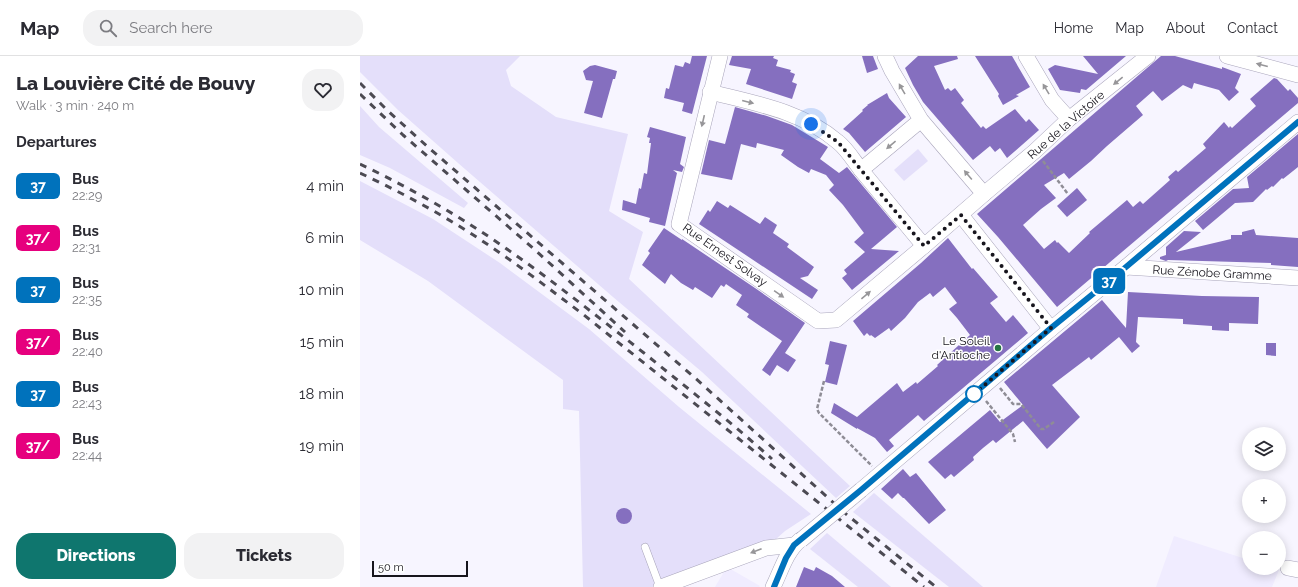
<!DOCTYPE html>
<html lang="en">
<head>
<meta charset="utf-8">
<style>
  body { margin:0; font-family:Raleway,sans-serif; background:#f2f2f3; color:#2b2b33; height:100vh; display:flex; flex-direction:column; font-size:15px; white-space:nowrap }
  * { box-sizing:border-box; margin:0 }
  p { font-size:13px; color:#7c7c81 }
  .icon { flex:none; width:22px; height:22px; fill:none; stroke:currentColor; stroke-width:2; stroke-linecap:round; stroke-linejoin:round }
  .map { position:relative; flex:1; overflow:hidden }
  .panel { display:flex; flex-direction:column; background:#fff; width:360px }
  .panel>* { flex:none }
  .badge { padding:0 8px; border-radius:6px; font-size:14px; line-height:26px }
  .fabs { position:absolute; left:882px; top:371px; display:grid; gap:8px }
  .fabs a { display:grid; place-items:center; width:44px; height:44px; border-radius:50%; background:#fff; box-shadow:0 2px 10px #0003; font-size:20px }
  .scale { position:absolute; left:12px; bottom:10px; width:96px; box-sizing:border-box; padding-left:4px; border:2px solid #17151d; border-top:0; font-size:11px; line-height:14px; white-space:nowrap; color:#17151d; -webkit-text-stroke:3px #fff; paint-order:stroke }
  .you { position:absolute; width:20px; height:20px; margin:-10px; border:3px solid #fff; border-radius:50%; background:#1a73e8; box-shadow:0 0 0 6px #1a73e833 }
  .map>.badge { position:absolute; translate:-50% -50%; box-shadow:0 0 0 2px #fff }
  h2 { padding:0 16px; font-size:15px; line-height:36px }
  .round { display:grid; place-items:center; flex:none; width:42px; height:42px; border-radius:16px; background:#f2f2f3 }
  .head { display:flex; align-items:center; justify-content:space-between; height:68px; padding:0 16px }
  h1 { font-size:19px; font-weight:800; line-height:30px }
  .button { display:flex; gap:8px; margin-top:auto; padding:8px 16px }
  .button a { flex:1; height:46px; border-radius:16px; background:#0f766e; color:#fff; font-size:16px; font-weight:800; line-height:46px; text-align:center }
  .button a+a { background:#f2f2f3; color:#2b2b33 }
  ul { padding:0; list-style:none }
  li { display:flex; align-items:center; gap:12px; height:52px; padding:0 16px }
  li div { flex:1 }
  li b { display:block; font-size:15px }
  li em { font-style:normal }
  li .badge { min-width:44px; font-weight:700; text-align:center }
  header { display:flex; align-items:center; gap:24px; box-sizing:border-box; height:56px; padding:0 20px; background:#fff; border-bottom:1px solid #e1e1e2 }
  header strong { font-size:19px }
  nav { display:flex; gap:22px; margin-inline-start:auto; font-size:14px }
  .search { width:280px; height:36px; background:#f2f2f3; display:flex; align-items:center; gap:10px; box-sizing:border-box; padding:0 14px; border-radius:16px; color:#7c7c81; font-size:15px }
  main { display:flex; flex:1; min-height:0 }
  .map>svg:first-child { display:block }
</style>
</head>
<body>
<header>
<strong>Map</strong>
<div class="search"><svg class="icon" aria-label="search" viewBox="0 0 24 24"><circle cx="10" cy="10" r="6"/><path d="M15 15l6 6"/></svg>Search here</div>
<nav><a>Home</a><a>Map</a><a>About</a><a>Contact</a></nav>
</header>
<main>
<section class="panel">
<div class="head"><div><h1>La Louvière Cité de Bouvy</h1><p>Walk · 3 min · 240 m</p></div><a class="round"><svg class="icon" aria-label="heart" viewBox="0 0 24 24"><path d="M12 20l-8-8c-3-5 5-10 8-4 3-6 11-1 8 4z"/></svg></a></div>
<h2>Departures</h2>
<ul>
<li><span class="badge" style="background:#0072bc;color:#fff">37</span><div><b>Bus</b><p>22:29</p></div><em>4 min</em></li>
<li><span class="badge" style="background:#e6007e;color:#fff">37/</span><div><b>Bus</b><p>22:31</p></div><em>6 min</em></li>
<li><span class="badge" style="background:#0072bc;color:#fff">37</span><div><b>Bus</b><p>22:35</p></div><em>10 min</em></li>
<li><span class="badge" style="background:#e6007e;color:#fff">37/</span><div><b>Bus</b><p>22:40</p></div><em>15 min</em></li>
<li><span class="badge" style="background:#0072bc;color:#fff">37</span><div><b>Bus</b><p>22:43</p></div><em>18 min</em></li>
<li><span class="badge" style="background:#e6007e;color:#fff">37/</span><div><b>Bus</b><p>22:44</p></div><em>19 min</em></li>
</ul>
<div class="button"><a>Directions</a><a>Tickets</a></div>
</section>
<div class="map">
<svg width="938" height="531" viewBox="0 0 938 531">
  <rect width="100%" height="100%" fill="#f7f5ff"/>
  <g fill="#f0ecff">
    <polygon points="814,480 889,504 889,512 913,512 919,514 912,531 796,531"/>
    <polygon points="367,511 400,530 399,531 355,531"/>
  </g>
  <g fill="#e4dffa">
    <polygon points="0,0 160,0 146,14 151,30 196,61 268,78 249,155 283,176 269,223 490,430 476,442 342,316 253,241 98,107 38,54 0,16"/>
    <polygon points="0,50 19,71 108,147 104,152 30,112 0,99"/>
    <polygon points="558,93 568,105 544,125 534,114"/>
    <polygon points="0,125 73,163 140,207 229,273 319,351 451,458 425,475 406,492 301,531 223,531 219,355 203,353 203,324 68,225 0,184"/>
    <polygon points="514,437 623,531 589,531 493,456"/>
    <polygon points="467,477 531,531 498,531 450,493"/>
  </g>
  <g fill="#856fbf">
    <polygon points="332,0 347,0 332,58 322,55 324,47 304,42 306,32 309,33 315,9 323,11 325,6 330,8"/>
    <polygon points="372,0 414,0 413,2 418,4 416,10 431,14 430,16 435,18 432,26 437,28 432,43 386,28 391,13 369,9"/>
    <polygon points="502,0 513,0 518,13 507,17"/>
    <polygon points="558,0 597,0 598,3 574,10 585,34 588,32 591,35 595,32 604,44 601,47 621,72 623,70 626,73 655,53 666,66 669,63 679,74 647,102 640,92 635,96 630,90 613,104 563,46 553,29 545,12"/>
    <polygon points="615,0 652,0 670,31 656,39 659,40 643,49 638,40 639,38"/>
    <polygon points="723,0 766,0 726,34 721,33 720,37 700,34 688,13 695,9 738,18"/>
    <polygon points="801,0 815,0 862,13 862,11 881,18 875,32 879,36 869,45 859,34 834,27 832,33 823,29 802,45 793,35 776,50 783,59 747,90 731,105 709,123 704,117 684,129 696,142 681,153 663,169 684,193 695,184 697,187 698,186 709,197 730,177 729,176 767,144 773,151 780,145 783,148 810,124 808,121 816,114 818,116 846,92 843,88 864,66 869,72 870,70 872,72 896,50 890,43 914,22 917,23 928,35 930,33 938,42 938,47 697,251 638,181 617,158"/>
    <polygon points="235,9 257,15 255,23 253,23 242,62 224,57 233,25 226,24 223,15 230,10"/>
    <polygon points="527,37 529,42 546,61 505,96 489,77 483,73 503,55 502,54 508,49 507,49"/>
    <polygon points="375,51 407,60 432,69 468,91 460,103 479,117 487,111 537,171 511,193 539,195 492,234 482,222 487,218 484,214 505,196 494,186 504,177 483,149 469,134 474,129 466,119 451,113 449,117 438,111 421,99 424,94 397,87 396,92 381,88 372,124 341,118 349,84 365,88"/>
    <polygon points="290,71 326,81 320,108 324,111 322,116 313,114 317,117 305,170 289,166 290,162 262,154 263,144 276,148 279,132 281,133 284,117 287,118 291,87 289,87 290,82 287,81"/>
    <polygon points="938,78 938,111 923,123 922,122 913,131 912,130 907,134 906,133 893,146 875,147 843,174 835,165 873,133 889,132 887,121"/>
    <polygon points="717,132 727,144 707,161 697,150"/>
    <polygon points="357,145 368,152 370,149 400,168 405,161 417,169 413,177 429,188 427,191 454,211 448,220 440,222 458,234 452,243 339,168 348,154 350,156"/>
    <polygon points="304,172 322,184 322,183 395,232 445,267 425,297 436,304 428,316 417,309 410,320 402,314 422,285 387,261 389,258 376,249 382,239 366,228 364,231 361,229 352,242 335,231 333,234 321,227 311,218 305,228 282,209 290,197 288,195"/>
    <polygon points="894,173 896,179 938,182 938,211 911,209 911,207 808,204 806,205 800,203 800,201 806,199 806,191 824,175 841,176 816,196 871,183 871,179 882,179 882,176"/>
    <polygon points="588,182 612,213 613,212 638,241 630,247 646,266 653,259 668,277 564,365 558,359 529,384 534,390 527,396 515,382 497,372 497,373 471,357 474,347 497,361 537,327 543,336 556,326 557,328 578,310 577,309 610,279 597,262 589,253 597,247 585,231 573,241 570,237 558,246 545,262 531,275 529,272 515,282 511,279 510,280 507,277 504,280 493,265 561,207"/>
    <polygon points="768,236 842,240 899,241 898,268 869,267 869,275 852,274 852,270 823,268 823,263 778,261 776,286 780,290 772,297 759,281 731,304 729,301 692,329 720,361 687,393 663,365 636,387 633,384 623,392 613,401 614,404 594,421 591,418 585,423 568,406 630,354 640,366 663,349 644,326 742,244 766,272"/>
    <polygon points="470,285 487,289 477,329 465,326 469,309 465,308"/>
    <polygon points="906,287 916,287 916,300 906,299"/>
    <polygon points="543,413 550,421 556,417 586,454 569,468 544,442 543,442 538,437 532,443 521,433"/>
    <circle cx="264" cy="460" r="8"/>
    <polygon points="444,511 454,515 456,511 472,520 485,531 436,531"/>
  </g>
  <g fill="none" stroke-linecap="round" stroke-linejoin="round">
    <g stroke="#a9a5bb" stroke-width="8">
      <polyline id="lane" points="285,491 300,531"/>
    </g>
    <g stroke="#a9a5bb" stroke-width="16">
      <g id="street">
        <polyline points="360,0 319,168 458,265 476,264 564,190"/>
        <polyline points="525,0 532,15 561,64 624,138 564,190 501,114 561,64"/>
        <polyline points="666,0 692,44 709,63"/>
        <polyline points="867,0 938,19"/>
        <path d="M350,36C394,47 442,55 478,86C487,93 494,105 501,114"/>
        <polyline points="624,138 675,95 709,63 788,0"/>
        <polyline points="601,159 691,273"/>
        <polyline points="766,211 938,222"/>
        <polyline points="501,434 691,273 766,211 938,66"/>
        <polyline points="928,512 938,514"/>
        <polyline points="301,531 406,492 434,489"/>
        <path d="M413,531C421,515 426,496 440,484"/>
      </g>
    </g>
    <g stroke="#8f8d96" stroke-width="2.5" stroke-dasharray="4 2" stroke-linecap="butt">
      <polyline points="683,105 708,138"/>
      <polyline points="464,325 457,353 459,357 512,410"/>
      <polyline points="640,332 653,348 661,348 681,373 684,373 694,366"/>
      <polyline points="626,345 653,378 655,386"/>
    </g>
    <use href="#lane" stroke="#fff" stroke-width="7"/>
    <use href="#street" stroke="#fff" stroke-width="15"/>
    <g stroke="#4c4a53" stroke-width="3" stroke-dasharray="7 7" stroke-linecap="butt">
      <polyline points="0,27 28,55 69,92 334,321 486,458 576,531"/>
      <polyline points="0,38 43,79 174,193 265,276"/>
      <path d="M0,108C50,132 98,159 144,191C192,224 238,261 284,297C327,332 371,366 412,403"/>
      <path d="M0,117C49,140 96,166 140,197C169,217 196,238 224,259L564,531"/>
    </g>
    <g stroke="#a9a5bb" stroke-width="16" stroke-linecap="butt">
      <polyline id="street-bridge" points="441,484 501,434"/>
    </g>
    <use href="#street-bridge" stroke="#fff" stroke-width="15"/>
  </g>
  <defs><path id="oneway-solid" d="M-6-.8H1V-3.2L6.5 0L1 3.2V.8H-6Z"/></defs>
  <g fill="#979699">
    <use href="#oneway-solid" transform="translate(902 9) rotate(-165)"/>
    <use href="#oneway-solid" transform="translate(758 25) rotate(141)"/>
    <use href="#oneway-solid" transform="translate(542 33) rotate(-120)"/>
    <use href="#oneway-solid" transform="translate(686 33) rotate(-121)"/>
    <use href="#oneway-solid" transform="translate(388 46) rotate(14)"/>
    <use href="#oneway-solid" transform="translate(343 65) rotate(103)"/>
    <use href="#oneway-solid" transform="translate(531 89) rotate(140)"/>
    <use href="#oneway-solid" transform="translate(608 119) rotate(-130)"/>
    <use href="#oneway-solid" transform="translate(419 238) rotate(35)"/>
    <use href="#oneway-solid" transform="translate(506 239) rotate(-40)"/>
    <use href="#oneway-solid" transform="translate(396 495) rotate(159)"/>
  </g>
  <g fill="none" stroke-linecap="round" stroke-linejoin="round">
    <g stroke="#fff" stroke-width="9">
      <polyline id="line" points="414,531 426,502 434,489 501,434 691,272 766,211 938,66"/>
    </g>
    <use href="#line" stroke="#0072bc" stroke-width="6"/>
    <polyline stroke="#17151d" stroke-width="4" stroke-dasharray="0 7.2" points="451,68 478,86 564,190 601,159 691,272 614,338"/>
  </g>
  <circle fill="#257444" stroke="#fff" stroke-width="1.5" cx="638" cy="292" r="4"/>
  <circle fill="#fff" stroke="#0072bc" stroke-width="2" cx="614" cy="338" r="8"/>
  <g text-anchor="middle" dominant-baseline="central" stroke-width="3" stroke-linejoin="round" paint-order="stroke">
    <g font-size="12" fill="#17151d" stroke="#fff">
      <text transform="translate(706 69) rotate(-41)">Rue de la Victoire</text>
      <text transform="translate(365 199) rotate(35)">Rue Ernest Solvay</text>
      <text transform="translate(852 217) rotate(3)">Rue Zénobe Gramme</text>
    </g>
    <g font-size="12" fill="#17151d" stroke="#fff" text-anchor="end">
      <text x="630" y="285">Le Soleil<tspan x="630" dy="14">d'Antioche</tspan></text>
    </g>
  </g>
</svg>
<div class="fabs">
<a><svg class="icon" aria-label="layers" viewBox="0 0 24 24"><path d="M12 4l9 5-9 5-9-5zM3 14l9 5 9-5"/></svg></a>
<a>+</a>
<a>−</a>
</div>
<div class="scale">50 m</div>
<div class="you" style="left:451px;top:68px"></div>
<b class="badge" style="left:749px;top:225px;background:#0072bc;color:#fff">37</b>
</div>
</main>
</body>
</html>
